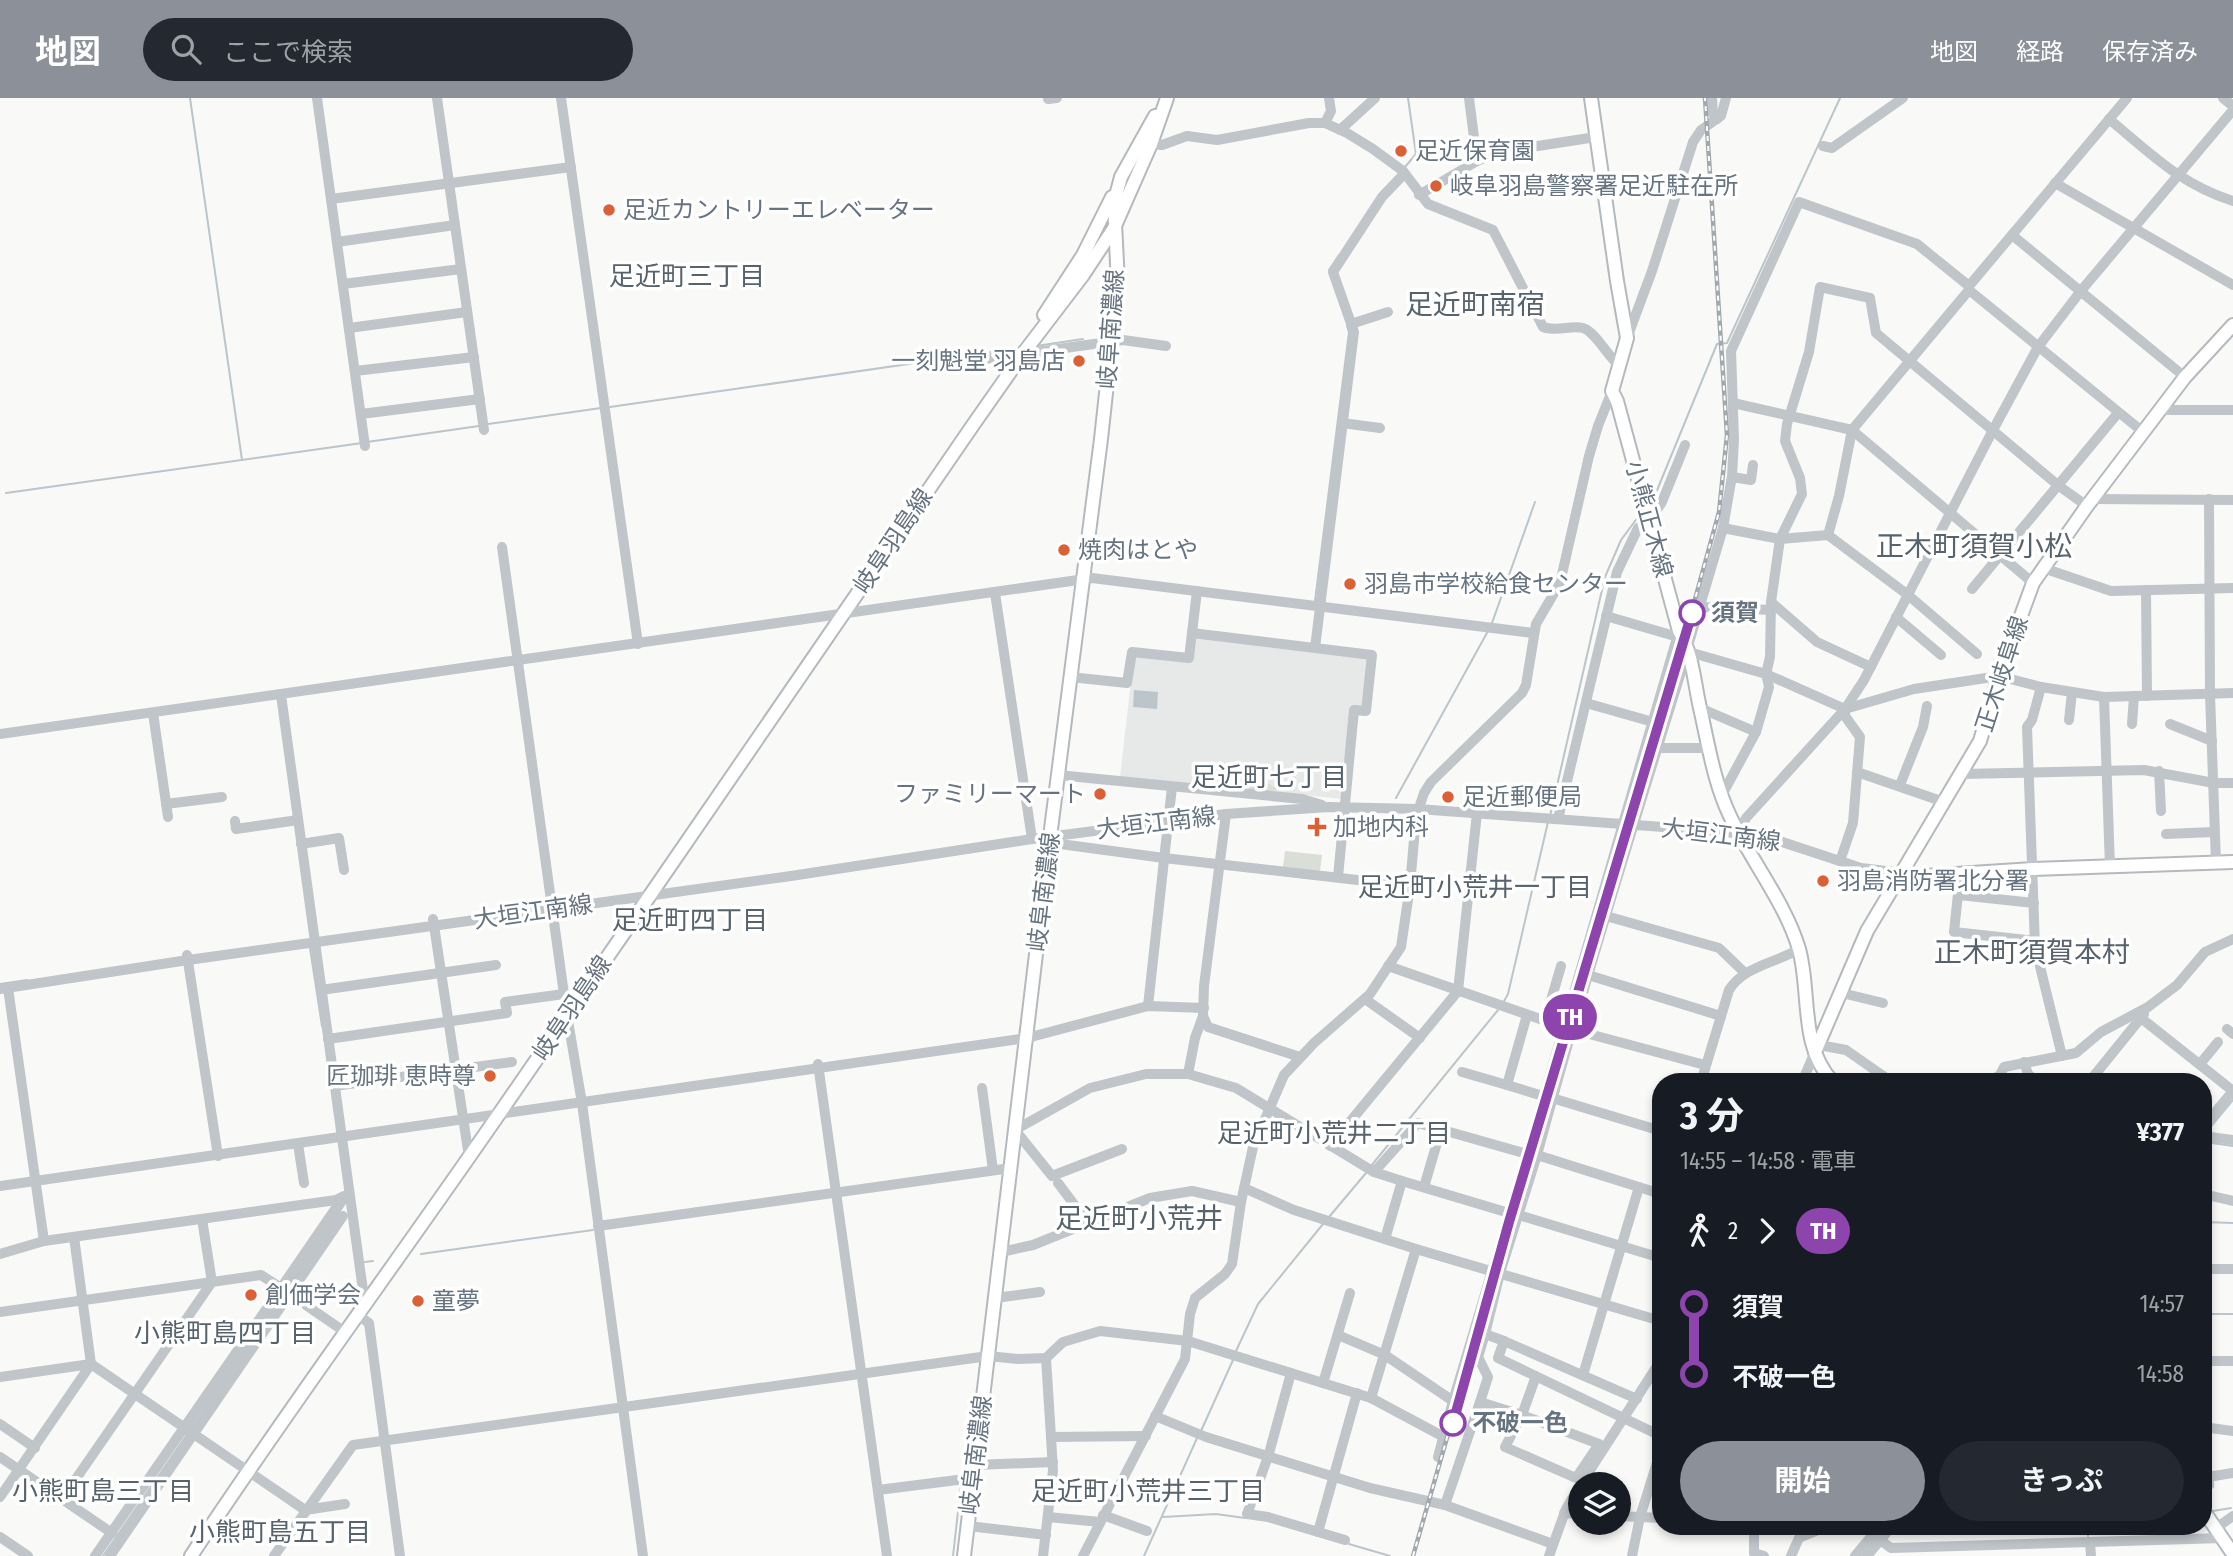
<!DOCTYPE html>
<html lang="ja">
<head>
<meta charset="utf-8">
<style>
  body { margin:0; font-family:"Fira Sans Condensed","Noto Sans JP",sans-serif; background:#242831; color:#f1f3f6; height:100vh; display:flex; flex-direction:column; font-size:26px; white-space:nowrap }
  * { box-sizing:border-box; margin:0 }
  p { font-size:23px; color:#9ea1a6 }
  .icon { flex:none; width:38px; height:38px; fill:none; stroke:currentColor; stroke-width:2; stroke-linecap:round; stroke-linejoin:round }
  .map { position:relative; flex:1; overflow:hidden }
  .drawer { position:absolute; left:1652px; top:975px; width:560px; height:462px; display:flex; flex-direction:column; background:#171b24; border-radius:28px; box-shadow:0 4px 10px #0003 }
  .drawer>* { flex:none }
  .badge { padding:0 14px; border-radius:23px; font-size:24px; line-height:46px }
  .controls { position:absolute; left:1568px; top:1374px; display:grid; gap:14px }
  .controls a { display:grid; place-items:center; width:63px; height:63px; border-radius:50%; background:#171b24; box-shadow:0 4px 10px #0003; font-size:35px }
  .map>.badge { position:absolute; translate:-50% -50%; box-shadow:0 0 0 4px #fff }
  .legs { display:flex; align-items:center; gap:10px; height:77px; padding:0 28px; font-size:23px }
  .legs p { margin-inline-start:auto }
  .headline { display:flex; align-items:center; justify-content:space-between; height:119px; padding:0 28px }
  h1 { font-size:38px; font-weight:700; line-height:52px }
  .primary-button { display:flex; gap:14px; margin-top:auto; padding:14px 28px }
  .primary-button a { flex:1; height:80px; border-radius:42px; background:#8c9099; color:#fff; font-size:28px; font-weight:700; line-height:80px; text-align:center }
  .primary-button a+a { background:#242831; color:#f1f3f6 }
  ul { padding:0 28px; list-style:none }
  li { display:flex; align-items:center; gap:24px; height:70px; font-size:26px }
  li i { display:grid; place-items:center; width:10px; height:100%; margin:0 9px; background:currentColor }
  li i::after { content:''; width:18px; height:18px; margin:-9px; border:5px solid; border-radius:50%; background:#171b24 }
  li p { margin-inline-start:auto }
  li:first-child i { background:linear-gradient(#0000 50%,currentColor 0) }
  li:last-child i { background:linear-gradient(currentColor 50%,#0000 0) }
  header { display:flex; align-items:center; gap:42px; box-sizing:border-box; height:98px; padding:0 35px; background:#8c9099; color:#fff }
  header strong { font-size:33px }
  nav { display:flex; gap:38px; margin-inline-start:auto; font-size:24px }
  .search { width:490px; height:63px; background:#242831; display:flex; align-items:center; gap:18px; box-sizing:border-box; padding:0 24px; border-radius:38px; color:#9ea1a6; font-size:26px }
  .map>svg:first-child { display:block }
</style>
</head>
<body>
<header>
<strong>地図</strong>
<div class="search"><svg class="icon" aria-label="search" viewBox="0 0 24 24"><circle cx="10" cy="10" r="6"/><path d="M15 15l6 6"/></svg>ここで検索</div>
<nav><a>地図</a><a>経路</a><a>保存済み</a></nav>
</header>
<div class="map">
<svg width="2233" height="1458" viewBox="0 0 2233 1458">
  <rect width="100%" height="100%" fill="#f9f9f7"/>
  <polygon fill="#e7e8e8" points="1197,539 1370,558 1364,609 1351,608 1343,701 1120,679 1134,557 1193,563"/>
  <g fill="#d9ded7">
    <path d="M1221,680H1228L1235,685H1246L1251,687L1264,683L1279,692C1263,694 1245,693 1230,688L1224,691L1214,689V684Z"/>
    <polygon points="1285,753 1322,757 1320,773 1283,769"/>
  </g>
  <polygon fill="#bbc5ca" points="1134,592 1158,594 1157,611 1133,609"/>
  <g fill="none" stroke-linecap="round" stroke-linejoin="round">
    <g stroke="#bbc5ca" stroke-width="2">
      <polyline points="190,0 242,362"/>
      <polyline points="1405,69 1416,56 1408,0"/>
      <polyline points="1329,172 1339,157"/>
      <polyline points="1036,248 1083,241"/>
      <polyline points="610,309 1020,250"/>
      <polyline points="488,326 601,310"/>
      <polyline points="367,344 479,328"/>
      <polyline points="6,395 362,345"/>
      <polyline points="1651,407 1717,246 1727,245 1840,0"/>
      <polyline points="1315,503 1349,234 1347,228"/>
      <polyline points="1492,525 1535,404"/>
      <polyline points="1396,700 1488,533"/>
      <polyline points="1550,718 1605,479 1621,442 1641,415"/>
      <polyline points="310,850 322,928"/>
      <polyline points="0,886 27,882"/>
      <polyline points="1503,905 1508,896 1548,724"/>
      <polyline points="2203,1038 2233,1002"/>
      <polyline points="2212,1045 2233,1048"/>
      <polyline points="1371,1068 1498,912"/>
      <polyline points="1329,1119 1366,1075"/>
      <polyline points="2203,1124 2233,1125"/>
      <polyline points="421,1156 593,1132"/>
      <polyline points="365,1164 373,1163"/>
      <polyline points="288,1189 346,1104"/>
      <polyline points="2203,1216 2233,1216"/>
      <polyline points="1236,1253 1258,1206 1323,1126"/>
      <polyline points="191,1330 283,1196"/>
      <polyline points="1201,1333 1233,1262"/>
      <polyline points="2207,1373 2208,1334"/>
      <polyline points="2203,1393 2207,1394 2213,1389 2213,1382"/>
      <polyline points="2213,1413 2231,1410"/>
      <polyline points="1163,1419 1216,1416 1245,1420"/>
      <polyline points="2088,1428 2088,1438"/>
      <polyline points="1349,1446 1390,1458"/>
      <polyline points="103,1458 188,1335"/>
      <polyline points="953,1458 961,1387"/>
      <polyline points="1144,1458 1198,1338"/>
    </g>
    <g stroke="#b4b9bd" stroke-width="16">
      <g id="major">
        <path d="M1591,0L1617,183L1627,240L1612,293L1617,303L1679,533C1693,556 1694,584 1700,610C1708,645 1714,685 1730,718C1751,763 1785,804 1799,851C1811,894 1799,949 1833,984"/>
        <polyline points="1044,217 1083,157 1112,99"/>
        <polyline points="1903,775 1925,778 2033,771 2233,764"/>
        <polyline points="1815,954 1867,833 1980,643 1999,578 2033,485 2087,408 2185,279 2233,227"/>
        <polyline points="2203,1412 2233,1456"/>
        <path d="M191,1458C290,1308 397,1164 499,1016C658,787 815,556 973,327L1022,257L1083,177L1114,130L1151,46L1167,0"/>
        <polyline points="964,1458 1050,739 1101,341 1118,185 1114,105 1121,79 1155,18"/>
      </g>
    </g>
    <g stroke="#c0c5c9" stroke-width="10">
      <polyline points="317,0 365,348"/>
      <polyline points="437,0 484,332"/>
      <polyline points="561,0 638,546"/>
      <polyline points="1469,0 1477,63"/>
      <polyline points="1712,0 1713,16 1717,21"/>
      <polyline points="2223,0 2233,8"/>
      <polyline points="1048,1 1057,0"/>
      <path d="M2109,21C2150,55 2181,87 2233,103"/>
      <polyline points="1325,25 1331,13 1329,0"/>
      <polyline points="1340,32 1375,0"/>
      <path d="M1151,46L1162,47L1187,38L1217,42L1309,25H1325L1347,35L1373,51L1403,73L1428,106L1493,132L1543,229C1556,234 1571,227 1583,230C1596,234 1607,258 1619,267"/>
      <polyline points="1823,48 1832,50 1903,0"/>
      <polyline points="2055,85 2233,187"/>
      <polyline points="1419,97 1477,63 1499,54 1596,39"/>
      <polyline points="331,101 571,69"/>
      <polyline points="2012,137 2185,279"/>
      <polyline points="337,144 455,127"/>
      <polyline points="343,186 461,171"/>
      <polyline points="1969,188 2127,0"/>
      <polyline points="1351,226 1388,214"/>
      <polyline points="349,230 467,214"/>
      <polyline points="1627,240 1652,173 1693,44 1701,32 1721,18 1726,0"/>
      <polyline points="963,264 1123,242 1166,248"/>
      <polyline points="355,273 474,259"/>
      <polyline points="1733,305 1852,332 2033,485"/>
      <polyline points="2160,312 2233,312"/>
      <polyline points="361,316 480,301"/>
      <polyline points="1342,325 1380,330"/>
      <polyline points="1732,379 1751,382 1753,367"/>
      <polyline points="2092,401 2233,402"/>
      <polyline points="2209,401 2210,596 2216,765"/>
      <polyline points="1723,430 1780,441 1828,437 1908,497 1977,556"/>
      <polyline points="1828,437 1839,398 1852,332 1969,192"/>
      <polyline points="502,449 564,896 576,905"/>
      <polyline points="2043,470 2111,493 2233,490"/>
      <polyline points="1972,491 2118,315"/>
      <polyline points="2146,492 2147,598"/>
      <polyline points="995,495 1032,741"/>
      <polyline points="1771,504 1817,544 1871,569"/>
      <polyline points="1700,509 1771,512"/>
      <polyline points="1606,518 1678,539"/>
      <polyline points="1896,519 1941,557"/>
      <polyline points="1192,535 1372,557 1366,613 1354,612 1338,779"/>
      <polyline points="1688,548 1723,430 1732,378 1734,342 1731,253 1799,104 1917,146 1969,188 1969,192 2143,334"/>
      <polyline points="1315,550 1354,234 1333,174 1382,99 1404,76"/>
      <polyline points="1689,554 1766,576 1845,611 1914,591 1999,578 2041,589 2104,599 2233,595"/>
      <polyline points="1070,579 1127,585 1132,554 1189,560 1197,493"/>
      <polyline points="2041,589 2032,622 2027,629 2035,848 2062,958"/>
      <polyline points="281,597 365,1207"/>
      <polyline points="2104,599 2110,769"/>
      <polyline points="1586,605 1653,624"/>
      <polyline points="1700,610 1756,634"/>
      <polyline points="153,615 168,719"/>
      <polyline points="2069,622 2072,594"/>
      <polyline points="2132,626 2134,598"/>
      <polyline points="2170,626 2212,643"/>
      <polyline points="0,636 1092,480 1533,535"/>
      <polyline points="1657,650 1710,650"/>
      <polyline points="2159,673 2161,713"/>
      <polyline points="1857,674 1944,704"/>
      <polyline points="1961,676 2144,672 2214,685 2233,685"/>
      <polyline points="1058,677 1302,701 1322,707"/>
      <polyline points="1900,687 1923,629 1927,608"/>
      <polyline points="1722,697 1756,634 1769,589 1766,576 1770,559 1771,504 1780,441 1802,396 1800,380 1785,343 1787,326 1809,254 1820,189 1870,200 1876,235 2059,388 2087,408"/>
      <polyline points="166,706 222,699"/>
      <polyline points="1558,721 1617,474 1638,430 1653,418 1662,404 1685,347"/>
      <polyline points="235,723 236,731 298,722"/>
      <polyline points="1739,735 1746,720 1845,611 1864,582 1993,332 2038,249 2080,194 2233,12"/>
      <polyline points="2166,736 2214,734"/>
      <polyline points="1054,738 1060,746 1164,760 1410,788"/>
      <polyline points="301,746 339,740 344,772"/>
      <polyline points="1840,763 1853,725 1860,639 1845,618 1845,611"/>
      <polyline points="1960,777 1954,834 2035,843"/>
      <polyline points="1959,797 2034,805"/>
      <polyline points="1606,818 1719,850 1745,875"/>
      <polyline points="433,821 469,1059"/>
      <polyline points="187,857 218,1058"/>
      <polyline points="1388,868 1563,929 1705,967"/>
      <polyline points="1588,877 1721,918"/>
      <polyline points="8,890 44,1143"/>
      <polyline points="0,891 188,862 791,778 1032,741 1226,716 1329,709 1418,711 1717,733 1767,739 1861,770 1903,775"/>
      <polyline points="321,892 496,867"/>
      <polyline points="1842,895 1883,905"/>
      <polyline points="1365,901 1420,940"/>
      <polyline points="1148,908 1172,689"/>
      <polyline points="567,917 582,1005 643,1458"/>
      <polyline points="1527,917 1507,987 1543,998"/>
      <polyline points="1203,918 1208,929 1300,959"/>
      <polyline points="2141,920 2233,993"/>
      <polyline points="1545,923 1561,868"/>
      <polyline points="2227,931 2233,936"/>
      <polyline points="328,941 507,915 505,904 564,896"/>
      <polyline points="1819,947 1846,952 1892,984"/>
      <polyline points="2024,964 2028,976 2037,984"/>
      <polyline points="818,966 887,1458"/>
      <polyline points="2200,966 2218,944"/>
      <polyline points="1462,974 1507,987"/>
      <polyline points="1188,976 1195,940 1203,918 1204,888 1226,716"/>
      <path d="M1701,984L1729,892C1744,868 1776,865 1799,851"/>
      <polyline points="1802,984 1815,954"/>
      <polyline points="1989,984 2000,977 2004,969 2076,955 2101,934 2148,909 2177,887 2205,854 2233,841"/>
      <polyline points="2089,984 2144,916"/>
      <polyline points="334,988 512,964"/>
      <polyline points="982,990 993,1072"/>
      <polyline points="1552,1000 1661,1033"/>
      <polyline points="2203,1029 2233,993"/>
      <polyline points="298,1046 304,1085"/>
      <polyline points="2203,1047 2210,1039 2233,1042"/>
      <polyline points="1330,1048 1458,893 1477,715"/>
      <polyline points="1122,1051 1052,1078 1015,1032 1090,990 1146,976 1188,976 1236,990 1374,1074 1402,1083"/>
      <path d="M1537,1057C1582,890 1634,726 1685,561L1690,556"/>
      <polyline points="1374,1074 1418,1025 1527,1056 1679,533"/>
      <polyline points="1058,1085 1088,1125"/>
      <polyline points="0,1088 1027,940 1148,908 1204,910"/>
      <polyline points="1424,1089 1441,1031"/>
      <polyline points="1244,1090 1294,1112 1416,1151 1661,1223"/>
      <polyline points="2203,1096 2233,1103"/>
      <polyline points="342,1101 281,1190 345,1234"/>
      <polyline points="1522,1118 1661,1160"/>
      <polyline points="598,1128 1011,1070"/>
      <polyline points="1385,1141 1402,1083 1509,1115"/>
      <polyline points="1001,1154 1033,1147 1150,1100 1192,1093 1241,1104"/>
      <polyline points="0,1156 44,1143 336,1102 344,1098"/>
      <polyline points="2203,1171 2233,1171"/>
      <polyline points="995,1200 1040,1194"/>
      <polyline points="0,1214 261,1177 281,1190 95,1458"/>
      <polyline points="358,1217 369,1225 400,1458"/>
      <polyline points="1485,1236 1500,1175 1537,1057 1661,1096"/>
      <polyline points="1338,1237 1385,1257 1453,1303 1527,1056"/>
      <polyline points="1504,1243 1637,1301"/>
      <polyline points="1046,1260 1051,1339 1146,1338"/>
      <polyline points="2203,1263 2233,1263"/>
      <polyline points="1291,1275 1268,1359 1247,1416 1268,1419 1345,1442"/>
      <polyline points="1583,1277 1639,1089"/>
      <polyline points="1536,1278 1522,1317 1505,1349 1576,1380 1599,1346 1522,1317 1480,1304 1488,1279 1478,1259 1485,1236 1504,1243 1498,1260 1661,1338"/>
      <polyline points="0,1279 91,1266 305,1412 345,1406"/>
      <polyline points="1323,1285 1350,1195"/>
      <polyline points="1371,1300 1444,1339"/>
      <polyline points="1155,1318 1206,1339 1370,1390 1445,1407 1553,1446"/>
      <polyline points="0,1326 35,1350"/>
      <polyline points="2203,1329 2233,1333"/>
      <polyline points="0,1359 112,1435"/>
      <polyline points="1438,1359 1453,1303"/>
      <polyline points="975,1367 1053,1364"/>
      <polyline points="2203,1377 2214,1378 2233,1375"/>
      <polyline points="1581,1386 1661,1262"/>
      <polyline points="878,1392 973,1380"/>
      <polyline points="0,1399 91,1266 74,1139"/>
      <polyline points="62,1401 212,1184 202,1121"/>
      <polyline points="1445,1407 1480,1304"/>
      <polyline points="1564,1415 1580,1416"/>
      <polyline points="1103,1417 1147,1433"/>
      <polyline points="1619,1418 1661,1420"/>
      <polyline points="1048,1419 1100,1424"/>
      <polyline points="968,1428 1046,1437"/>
      <polyline points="1754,1428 1754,1455 1764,1458"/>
      <polyline points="1861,1428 1891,1450 2223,1440"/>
      <polyline points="2216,1430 2233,1418"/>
      <polyline points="1318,1434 1357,1295"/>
      <polyline points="0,1439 28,1458"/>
      <polyline points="2090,1445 2091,1458"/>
      <polyline points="110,1458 343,1118"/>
      <polyline points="274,1458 353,1347 988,1258 1018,1261 1046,1260 1063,1244 1100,1233 1188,1243 1371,1300 1416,1151"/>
      <polyline points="1043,1458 1053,1373 1051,1339"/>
      <polyline points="1083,1458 1185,1261 1190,1216 1195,1200 1225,1176 1232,1166 1241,1104 1253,1049 1284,977 1314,945 1370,896 1401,849 1410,788 1416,719 1424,695 1431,684 1522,595 1526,587 1536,526 1560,485 1589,358 1598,328 1612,293"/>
      <polyline points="1549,1458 1566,1411 1580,1387"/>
      <polyline points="1632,1458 1640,1419 1661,1352"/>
      <polyline points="1791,1458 1799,1440 1828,1428"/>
      <polyline points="1855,1458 1880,1428"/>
      <polyline points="1867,1458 1892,1428"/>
    </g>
    <use href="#major" stroke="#fff" stroke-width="12"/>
    <g stroke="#a2a9ae" stroke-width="4.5">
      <polyline id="rail" points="1413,1458 1509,1124 1684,541 1719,414 1727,337 1705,0"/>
    </g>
    <use href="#rail" stroke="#fff" stroke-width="2" stroke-dasharray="5" stroke-linecap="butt"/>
  </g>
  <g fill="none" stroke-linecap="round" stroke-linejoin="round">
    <g stroke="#fff" stroke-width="16">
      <polyline id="line-1" points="1453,1325 1509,1124 1692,515"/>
    </g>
    <use href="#line-1" stroke="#8e44ad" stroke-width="10"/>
  </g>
  <g fill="#dc6035" stroke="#fff" stroke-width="2.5">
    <circle cx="1401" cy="53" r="7"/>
    <circle cx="1436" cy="88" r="7"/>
    <circle cx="609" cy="112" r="7"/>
    <circle cx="1079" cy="263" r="7"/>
    <circle cx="1064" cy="452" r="7"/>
    <circle cx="1350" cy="486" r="7"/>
    <circle cx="1100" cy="696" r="7"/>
    <circle cx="1448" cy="699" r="7"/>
    <path d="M1313.5 718.5h7v7h7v7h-7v7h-7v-7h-7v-7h7z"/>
    <circle cx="1823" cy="783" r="7"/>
    <circle cx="490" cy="978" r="7"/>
    <circle cx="251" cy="1197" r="7"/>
    <circle cx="418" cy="1203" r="7"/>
  </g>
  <g fill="#fff" stroke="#8e44ad" stroke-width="3.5">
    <circle cx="1692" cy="515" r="12"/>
    <circle cx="1453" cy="1325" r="12"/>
  </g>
  <g text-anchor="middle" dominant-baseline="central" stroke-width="7" stroke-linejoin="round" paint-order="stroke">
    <g font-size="24" fill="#667481" stroke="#fff" text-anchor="start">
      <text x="1415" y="53">足近保育園</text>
      <text x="1450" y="88">岐阜羽島警察署足近駐在所</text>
      <text x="623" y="112">足近カントリーエレベーター</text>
      <text x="1065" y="263" text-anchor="end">一刻魁堂 羽島店</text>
      <text x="1078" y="452">焼肉はとや</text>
      <text x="1364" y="486">羽島市学校給食センター</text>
      <text x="1086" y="696" text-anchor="end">ファミリーマート</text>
      <text x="1462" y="699">足近郵便局</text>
      <text x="1333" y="729">加地内科</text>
      <text x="1837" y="783">羽島消防署北分署</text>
      <text x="476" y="978" text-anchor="end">匠珈琲 恵時尊</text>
      <text x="265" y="1197">創価学会</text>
      <text x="432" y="1203">童夢</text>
    </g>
    <g font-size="24" fill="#667481" stroke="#fff">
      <text transform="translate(1111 231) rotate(-86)">岐阜南濃線</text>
      <text transform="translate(1649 421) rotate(75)">小熊正木線</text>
      <text transform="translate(893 443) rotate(-56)">岐阜羽島線</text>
      <text transform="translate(2002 576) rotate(-72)">正木岐阜線</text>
      <text transform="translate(1156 725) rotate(-7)">大垣江南線</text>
      <text transform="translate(1721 737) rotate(7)">大垣江南線</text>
      <text transform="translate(1044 794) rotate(-83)">岐阜南濃線</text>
      <text transform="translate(533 814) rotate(-8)">大垣江南線</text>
      <text transform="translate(572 910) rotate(-56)">岐阜羽島線</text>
      <text transform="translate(976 1357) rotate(-83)">岐阜南濃線</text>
    </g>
    <g font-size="24" font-weight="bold" fill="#667481" stroke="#fff" text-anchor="start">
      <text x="1711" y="515">須賀</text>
      <text x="1472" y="1325">不破一色</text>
    </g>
    <g font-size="26" fill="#57636c" stroke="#fff">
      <text x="687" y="178">足近町三丁目</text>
      <text x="1269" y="679">足近町七丁目</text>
      <text x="1475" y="789">足近町小荒井一丁目</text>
      <text x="690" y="822">足近町四丁目</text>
      <text x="1334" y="1035">足近町小荒井二丁目</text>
      <text x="225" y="1235">小熊町島四丁目</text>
      <text x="103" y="1393">小熊町島三丁目</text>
      <text x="1148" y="1393">足近町小荒井三丁目</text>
      <text x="280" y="1434">小熊町島五丁目</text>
    </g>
    <g font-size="28" fill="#57636c" stroke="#fff">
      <text x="1475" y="206">足近町南宿</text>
      <text x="1974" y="448">正木町須賀小松</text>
      <text x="2032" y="854">正木町須賀本村</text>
      <text x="1139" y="1120">足近町小荒井</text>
    </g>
  </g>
</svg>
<div class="controls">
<a><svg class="icon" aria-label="layers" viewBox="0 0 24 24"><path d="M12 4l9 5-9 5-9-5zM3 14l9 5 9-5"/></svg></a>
</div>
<b class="badge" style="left:1570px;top:919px;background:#8e44ad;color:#fff">TH</b>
<section class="drawer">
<div class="headline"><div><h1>3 分</h1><p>14:55 – 14:58 · 電車</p></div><b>¥377</b></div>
<div class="legs"><svg class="icon" aria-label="walk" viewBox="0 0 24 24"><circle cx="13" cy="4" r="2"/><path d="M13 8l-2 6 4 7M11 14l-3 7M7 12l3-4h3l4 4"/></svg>2<svg class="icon" aria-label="forward" viewBox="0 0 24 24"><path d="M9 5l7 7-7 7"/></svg><b class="badge" style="background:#8e44ad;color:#fff">TH</b></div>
<ul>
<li><i style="color:#8e44ad"></i><b>須賀</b><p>14:57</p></li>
<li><i style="color:#8e44ad"></i><b>不破一色</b><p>14:58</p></li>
</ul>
<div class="primary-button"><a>開始</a><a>きっぷ</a></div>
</section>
</div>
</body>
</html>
